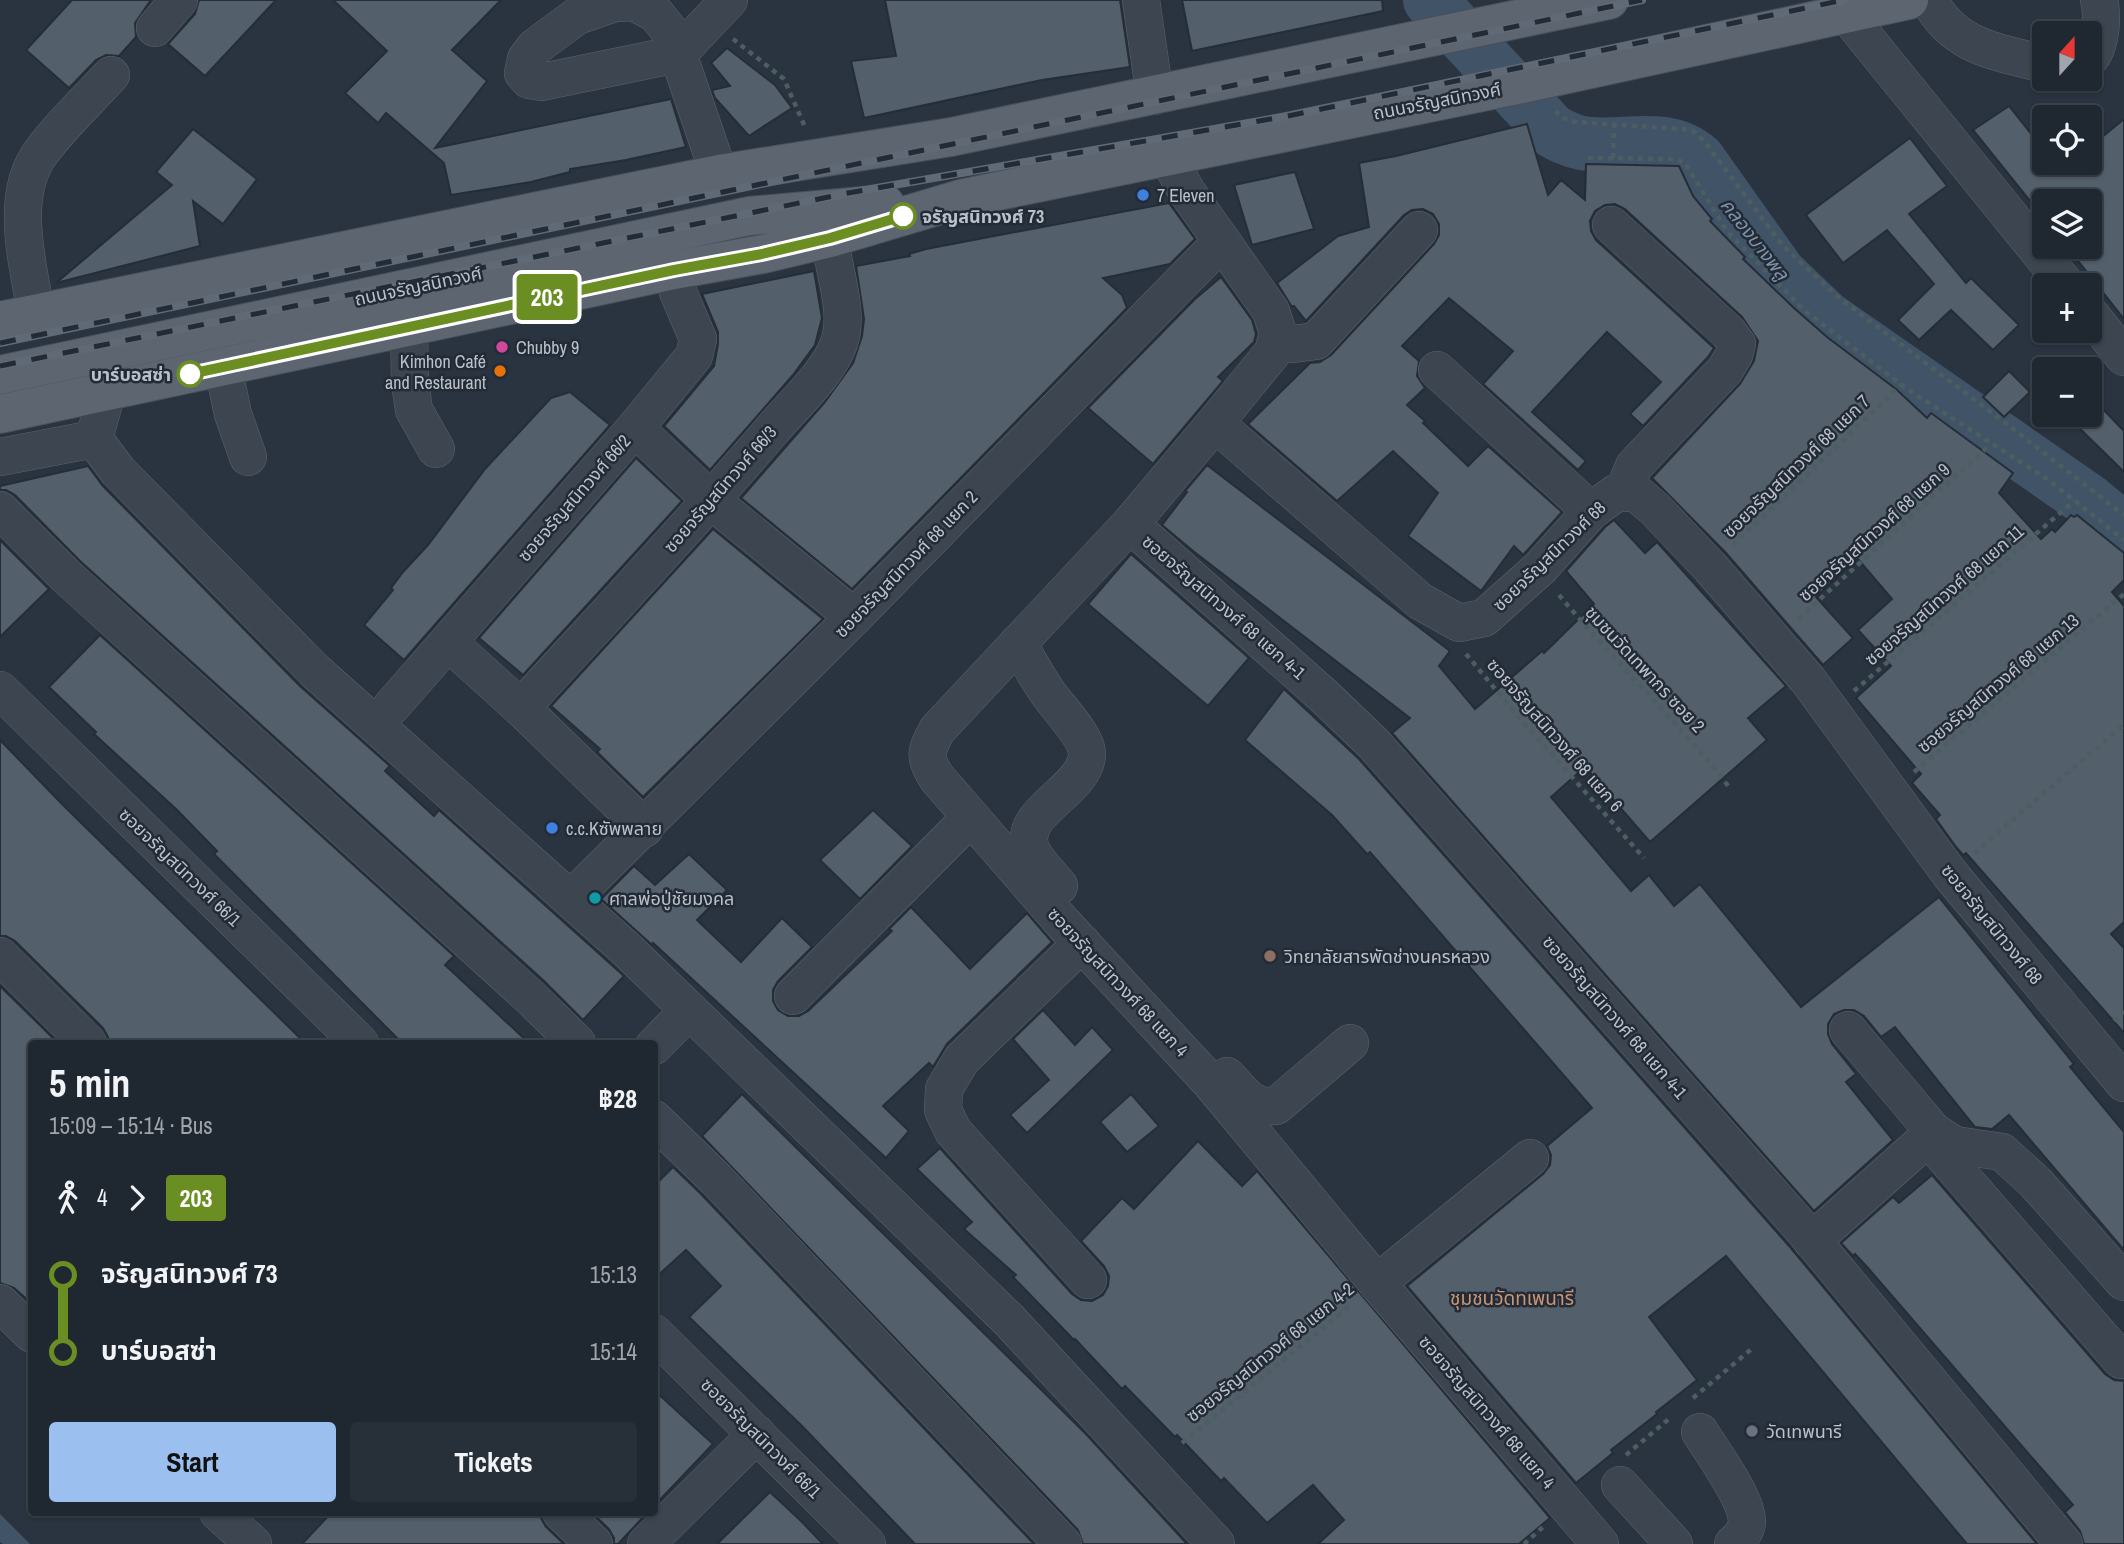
<!DOCTYPE html>
<html lang="en">
<head>
<meta charset="utf-8">
<style>
  body { margin:0; font-family:"Archivo Narrow","Noto Sans Thai",sans-serif; background:#272f38; color:#f1f3f6; height:100vh; display:flex; flex-direction:column; font-size:26px; white-space:nowrap }
  * { box-sizing:border-box; margin:0 }
  p { font-size:23px; color:#a1a5ab }
  .icon { flex:none; width:38px; height:38px; fill:none; stroke:currentColor; stroke-width:2; stroke-linecap:round; stroke-linejoin:round }
  .map { position:relative; flex:1; overflow:hidden }
  .sheet { position:absolute; left:28px; top:1040px; width:630px; height:476px; display:flex; flex-direction:column; background:#1f2730; border-radius:7px; box-shadow:0 2px 5px #0004,0 0 0 2px #3c444c }
  .sheet>* { flex:none }
  .badge { padding:0 14px; border-radius:5px; font-size:24px; line-height:46px }
  .needle { width:46px; rotate:21deg }
  .controls { position:absolute; left:2032px; top:21px; display:grid; gap:14px }
  .controls a { display:grid; place-items:center; width:70px; height:70px; border-radius:7px; background:#1f2730; box-shadow:0 2px 5px #0004,0 0 0 2px #3c444c; font-size:35px }
  .map>.badge { position:absolute; translate:-50% -50%; box-shadow:0 0 0 4px #fff }
  .legs { display:flex; align-items:center; gap:10px; height:77px; padding:0 21px; font-size:23px }
  .legs p { margin-inline-start:auto }
  .overview { display:flex; align-items:center; justify-content:space-between; height:119px; padding:0 21px }
  h1 { font-size:38px; font-weight:800; line-height:52px }
  .action { display:flex; gap:14px; margin-top:auto; padding:14px 21px }
  .action a { flex:1; height:80px; border-radius:7px; background:#9bc0ef; color:#111; font-size:28px; font-weight:800; line-height:80px; text-align:center }
  .action a+a { background:#272f38; color:#f1f3f6 }
  ul { padding:0 21px; list-style:none }
  li { display:flex; align-items:center; gap:24px; height:77px; font-size:26px }
  li i { display:grid; place-items:center; width:10px; height:100%; margin:0 9px; background:currentColor }
  li i::after { content:''; width:18px; height:18px; margin:-9px; border:5px solid; border-radius:50%; background:#1f2730 }
  li p { margin-inline-start:auto }
  li:first-child i { background:linear-gradient(#0000 50%,currentColor 0) }
  li:last-child i { background:linear-gradient(currentColor 50%,#0000 0) }
  .map>svg:first-child { display:block }
</style>
</head>
<body>
<div class="map">
<svg width="2124" height="1544" viewBox="0 0 2124 1544">
  <rect width="100%" height="100%" fill="#293440"/>
  <polygon fill="#415367" points="0,1514 30,1544 3,1544 0,1542"/>
  <g fill="none" stroke-linecap="round" stroke-linejoin="round">
    <path stroke="#415367" stroke-width="54" d="M1430,0L1551,130C1561,136 1570,141 1582,143C1621,150 1666,130 1699,160L1779,273L1826,318L2089,501L2124,530"/>
  </g>
  <g fill="#535f6b" stroke="#242d38" stroke-width="2">
    <polygon points="72,0 151,0 135,23 136,37 119,56 106,55 96,60 69,88 26,50"/>
    <polygon points="199,0 276,0 205,76 168,44 195,14"/>
    <polygon points="333,0 501,0 452,50 487,81 435,148 671,99 686,147 626,160 570,169 570,172 531,182 451,195 444,163 386,113 378,123 345,93 387,51"/>
    <polygon points="885,0 1120,0 1130,67 1042,80 864,118 851,61 896,56"/>
    <polygon points="1182,0 1382,0 1383,11 1192,51"/>
    <polygon points="727,48 775,85 792,108 749,136 715,98 712,90 730,86 711,63"/>
    <polygon points="2009,106 2044,150 2044,163 2090,163 2090,147 2124,119 2124,319 2067,247 2090,247 2090,201 2030,201 1973,130"/>
    <polygon points="1527,124 1548,195 1561,180 1585,200 1586,164 1679,166 1693,196 1712,219 1710,221 1745,257 1743,259 1794,308 1827,337 1896,389 1927,418 1931,413 2013,473 1999,493 2041,539 2052,529 2055,532 2071,515 2074,517 2077,515 2124,553 2124,580 2112,592 2124,606 2124,922 2111,934 2124,948 2124,1033 1966,853 1963,855 1956,847 1936,819 1940,815 1912,783 1921,774 1856,698 1891,666 1858,630 1892,599 1857,558 1816,597 1853,638 1823,665 1726,553 1652,478 1740,384 1754,361 1758,341 1742,317 1625,209 1615,204 1605,205 1595,211 1590,221 1591,231 1596,240 1714,348 1708,357 1643,426 1630,414 1661,382 1607,332 1532,412 1586,461 1578,470 1483,384 1513,351 1449,298 1402,346 1419,361 1417,376 1425,388 1407,405 1425,421 1423,423 1468,466 1488,446 1562,512 1523,555 1514,546 1481,591 1408,536 1438,493 1393,451 1337,501 1248,424 1310,363 1320,362 1331,355 1434,244 1439,235 1439,224 1433,214 1423,209 1412,210 1404,215 1306,321 1294,306 1292,307 1277,283 1338,236 1369,227 1359,163 1396,156"/>
    <polygon points="193,129 257,179 223,224 193,201 200,246 56,283 172,185 156,172"/>
    <polygon points="1910,138 1947,186 1909,214 1966,283 1971,278 2019,325 1993,350 1951,310 1919,340 1898,320 1934,284 1887,230 1843,263 1806,215"/>
    <polygon points="1295,172 1314,229 1252,245 1234,185"/>
    <polygon points="1169,203 1195,239 1170,264 1103,278 1122,295 1127,308 852,589 741,498 825,402 853,363 862,336 864,319 856,266 910,256 909,254 926,249"/>
    <polygon points="814,271 822,318 815,345 793,375 710,470 664,426 714,366 718,344 718,332 702,294"/>
    <polygon points="1221,277 1252,320 1256,334 1254,342 1218,377 1223,381 1153,464 1088,408 1195,299"/>
    <polygon points="2009,371 2030,392 2004,417 1983,397"/>
    <polygon points="570,392 610,425 404,660 364,625 393,590 391,588 403,572 428,545 485,469 551,398"/>
    <polygon points="2099,405 2124,431 2124,472 2066,415 2090,415"/>
    <polygon points="636,458 682,501 523,675 479,638"/>
    <polygon points="1207,465 1450,651 1439,666 1475,709 1542,651 1544,653 1594,604 1566,571 1605,527 1614,520 1645,553 1657,542 1786,686 1748,718 1767,740 1650,842 1585,767 1551,797 1631,891 1649,875 1674,906 1700,884 1801,1007 1939,897 2074,1064 2070,1067 2124,1132 2124,1250 2009,1115 1992,1129 1975,1127 1895,1027 1881,1037 1864,1016 1854,1010 1844,1010 1834,1014 1828,1024 1828,1034 1832,1044 1856,1074 1846,1082 1893,1140 1814,1211 1392,733 1410,718 1193,551 1162,525 1187,492 1185,491"/>
    <polygon points="88,466 103,486 300,686 390,766 385,771 434,816 439,810 624,976 583,1020 544,981 80,561 15,495 6,490 0,490 0,486"/>
    <polygon points="713,529 823,619 643,797 597,752 600,749 551,706"/>
    <polygon points="0,540 49,589 0,637"/>
    <polygon points="1131,554 1249,658 1208,706 1088,604"/>
    <polygon points="100,635 454,956 445,965 529,1043 402,1043 214,854 217,851 176,809 94,734 96,732 49,687"/>
    <polygon points="1284,689 1359,759 1790,1247 2037,1544 1967,1544 1726,1256 1649,1317 1697,1380 1656,1412 1657,1414 1611,1450 1613,1453 1576,1483 1407,1286 1543,1174 1550,1165 1551,1155 1547,1146 1592,1108 1370,852 1367,854 1332,815 1245,740"/>
    <polygon points="0,740 62,804 305,1043 108,1043 108,1037 103,1028 15,941 6,936 0,936"/>
    <polygon points="873,810 912,846 860,899 820,860"/>
    <polygon points="689,854 727,890 697,920 741,962 782,918 812,947 778,981 773,990 773,1001 778,1010 788,1016 799,1016 808,1011 892,931 889,929 911,907 970,969 1027,913 1052,942 947,1044 933,1067 929,1063 883,1106 909,1131 886,1158 653,943 652,945 601,899 634,866 655,885"/>
    <polygon points="0,986 58,1043 32,1043 32,1304 14,1288 0,1283"/>
    <polygon points="1043,1010 1075,1045 1092,1027 1113,1050 1027,1133 1010,1115 1049,1080 1013,1039"/>
    <polygon points="742,1094 1085,1433 1187,1544 1083,1544 1078,1530 702,1136"/>
    <polygon points="1131,1094 1159,1126 1127,1152 1100,1122"/>
    <polygon points="1198,1141 1242,1186 1257,1171 1550,1518 1519,1544 1318,1544 1344,1520 1313,1485 1267,1523 1224,1478 1221,1481 1177,1435 1175,1437 1125,1386 1122,1389 1075,1339 1074,1340 1013,1277 1016,1275 964,1229 972,1222 917,1169 940,1148 1072,1294 1081,1300 1092,1301 1103,1295 1108,1286 1109,1276 1104,1266 1081,1241 1122,1198 1134,1209"/>
    <polygon points="673,1167 701,1194 1034,1544 915,1544 802,1426 689,1317 721,1286 686,1250 654,1279 654,1186"/>
    <polygon points="1932,1175 2105,1374 2114,1380 2124,1381 2124,1544 2084,1544 2080,1531 2065,1512 2073,1505 1868,1268 1855,1254 1853,1256 1841,1243 1893,1197 1899,1203"/>
    <polygon points="654,1390 713,1444 654,1506"/>
    <polygon points="770,1492 801,1521 823,1544 717,1544"/>
    <polygon points="332,1512 541,1512 541,1518 546,1527 564,1544 302,1544"/>
    <polygon points="591,1512 648,1512 618,1544 614,1544 614,1538 609,1529"/>
  </g>
  <g fill="none" stroke-linecap="round" stroke-linejoin="round">
    <g stroke="#5b646d" stroke-width="38">
      <g id="minor">
        <polyline points="1141,0 1155,96"/>
        <path d="M1929,0C1955,48 1995,51 2044,64"/>
        <polyline points="1847,15 2066,285"/>
        <polyline points="155,28 179,0"/>
        <path d="M2090,58C2101,46 2103,16 2099,0"/>
        <polyline points="1167,156 1187,192 1271,311 1278,333 1273,352 1215,423 1420,601 1459,623 1484,618 1540,568 1591,511 1616,493 1636,493 1655,509 1710,567 1808,680 1950,874 2124,1083"/>
        <polyline points="719,174 678,54 668,29 656,14 634,2 615,3 577,16 535,47 526,59 523,73 529,80 542,82 678,54 729,0"/>
        <polyline points="1611,225 1728,332 1737,344 1734,355 1725,370 1634,466 1629,478 1628,492"/>
        <path d="M36,313C28,263 8,195 42,151C62,124 88,100 111,75"/>
        <polyline points="2090,314 2124,357"/>
        <polyline points="409,327 410,383 414,410 436,449"/>
        <polyline points="1276,342 1293,344 1316,341 1419,230"/>
        <polyline points="223,367 233,414 248,457"/>
        <polyline points="1437,370 1591,511"/>
        <polyline points="107,392 94,439 118,471 315,671 625,948 1009,1320 1216,1544"/>
        <path d="M1215,423L1130,524L937,730C926,751 923,757 937,778L1062,922L1211,1083L1377,1283L1600,1544"/>
        <polyline points="635,428 712,501 854,617"/>
        <polyline points="0,457 94,439"/>
        <polyline points="0,510 66,576 530,997 577,1043"/>
        <polyline points="1130,524 1325,697 1374,744 1806,1233 2064,1544"/>
        <polyline points="448,642 521,708 645,828"/>
        <path d="M1018,643C1027,659 1036,675 1046,690C1056,706 1086,735 1087,753C1087,790 1020,810 1030,846C1034,860 1050,874 1059,886"/>
        <polyline points="0,690 360,1043"/>
        <polyline points="391,707 635,428 694,356 698,339 678,292 674,270"/>
        <path d="M521,708C605,616 690,526 771,431C792,406 829,373 839,343C850,312 833,270 830,238"/>
        <polyline points="586,884 854,617 1222,241"/>
        <polyline points="1082,943 962,1059 944,1089 943,1110 953,1131 1088,1280"/>
        <polyline points="0,956 88,1043"/>
        <polyline points="793,996 971,817"/>
        <polyline points="654,1046 689,1010"/>
        <path d="M1227,1076C1243,1093 1251,1108 1276,1106L1350,1043"/>
        <polyline points="654,1119 716,1179 1063,1544"/>
        <polyline points="1934,1132 1955,1145 2002,1152 2035,1182 2124,1282"/>
        <polyline points="1928,1138 2121,1360"/>
        <polyline points="1812,1241 1934,1132 1848,1030"/>
        <polyline points="1377,1283 1530,1158"/>
        <polyline points="0,1303 32,1334"/>
        <polyline points="654,1333 867,1544"/>
        <path d="M1700,1432C1713,1453 1746,1497 1747,1521C1747,1530 1740,1538 1733,1544"/>
        <polyline points="1620,1485 1674,1544"/>
        <polyline points="218,1512 253,1544"/>
        <polyline points="561,1512 594,1544"/>
        <polyline points="646,1544 757,1434"/>
      </g>
    </g>
    <g stroke="#474f59" stroke-width="40">
      <g id="major">
        <polyline points="0,321 719,174 951,137 1609,0"/>
        <polyline points="0,375 749,216 885,204"/>
        <polyline points="0,414 674,270 763,254 830,238 964,198 1527,83 1909,0"/>
      </g>
    </g>
    <g stroke="#4c5e60" stroke-width="4.5" stroke-dasharray="5 5" stroke-linecap="butt">
      <polyline points="733,39 784,79 805,127"/>
      <polyline points="1556,111 1560,117 1575,122 1683,129 1695,132 1705,142 1783,246 1838,297 2012,428 2124,515"/>
      <polyline points="1588,158 1675,159 1685,163 1727,231 1804,310 1907,389 2050,481 2124,540"/>
      <polyline points="1613,158 1614,125"/>
      <polyline points="1733,545 1901,385"/>
      <path d="M1559,595C1614,661 1676,720 1729,787"/>
      <polyline points="1798,619 1991,444"/>
      <polyline points="1466,654 1516,714 1644,858"/>
      <polyline points="1854,691 2074,501"/>
      <polyline points="1914,772 2124,594"/>
      <polyline points="1974,853 2124,725"/>
      <polyline points="2114,1021 2124,1011"/>
      <polyline points="1693,1398 1754,1347"/>
      <polyline points="1182,1443 1352,1304"/>
      <polyline points="1626,1455 1670,1418"/>
      <polyline points="1524,1544 1543,1527"/>
    </g>
    <use href="#minor" stroke="#3d4650" stroke-width="37"/>
    <use href="#major" stroke="#5c6570" stroke-width="38"/>
    <g stroke="#606a77" stroke-width="8">
      <g id="rail">
        <polyline points="0,343 1642,0"/>
        <polyline points="0,366 848,193 1288,116 1844,0"/>
      </g>
    </g>
    <use href="#rail" stroke="#222b36" stroke-width="5" stroke-dasharray="16" stroke-linecap="butt"/>
  </g>
  <g fill="none" stroke-linecap="round" stroke-linejoin="round">
    <g stroke="#fff" stroke-width="16">
      <polyline id="line-1" points="190,374 674,270 762,254 830,238 903,216"/>
    </g>
    <use href="#line-1" stroke="#6b8e23" stroke-width="10"/>
  </g>
  <g fill="#3f7fe0" stroke="#222b36" stroke-width="2.5">
    <circle cx="1143" cy="195" r="7"/>
    <circle cx="552" cy="828" r="7"/>
  </g>
  <g fill="#fff" stroke="#6b8e23" stroke-width="3.5">
    <circle cx="903" cy="216" r="12"/>
    <circle cx="190" cy="374" r="12"/>
  </g>
  <circle fill="#d1479c" stroke="#222b36" stroke-width="2.5" cx="502" cy="347" r="7"/>
  <circle fill="#e8710a" stroke="#222b36" stroke-width="2.5" cx="500" cy="371" r="7"/>
  <circle fill="#0f9aa8" stroke="#222b36" stroke-width="2.5" cx="595" cy="898" r="7"/>
  <circle fill="#8d6e63" stroke="#222b36" stroke-width="2.5" cx="1270" cy="956" r="7"/>
  <circle fill="#6b7280" stroke="#222b36" stroke-width="2.5" cx="1752" cy="1431" r="7"/>
  <g text-anchor="middle" dominant-baseline="central" stroke-width="5" stroke-linejoin="round" paint-order="stroke">
    <g font-size="18" fill="#bac1ca" stroke="#222b36">
      <text transform="translate(1437 101) rotate(-11)">ถนนจรัญสนิทวงศ์</text>
      <text transform="translate(418 286) rotate(-12)">ถนนจรัญสนิทวงศ์</text>
      <text transform="translate(1796 466) rotate(-44)">ซอยจรัญสนิทวงศ์ 68 แยก 7</text>
      <text transform="translate(720 489) rotate(-49)">ซอยจรัญสนิทวงศ์ 66/3</text>
      <text transform="translate(574 498) rotate(-49)">ซอยจรัญสนิทวงศ์ 66/2</text>
      <text transform="translate(1874 532) rotate(-42)">ซอยจรัญสนิทวงศ์ 68 แยก 9</text>
      <text transform="translate(1549 556) rotate(-44)">ซอยจรัญสนิทวงศ์ 68</text>
      <text transform="translate(906 564) rotate(-46)">ซอยจรัญสนิทวงศ์ 68 แยก 2</text>
      <text transform="translate(1944 595) rotate(-41)">ซอยจรัญสนิทวงศ์ 68 แยก 11</text>
      <text transform="translate(1224 607) rotate(41)">ซอยจรัญสนิทวงศ์ 68 แยก 4-1</text>
      <text transform="translate(1645 669) rotate(47)">ชุมชนวัดเทพากร ซอย 2</text>
      <text transform="translate(1998 683) rotate(-40)">ซอยจรัญสนิทวงศ์ 68 แยก 13</text>
      <text transform="translate(1555 735) rotate(49)">ซอยจรัญสนิทวงศ์ 68 แยก 6</text>
      <text transform="translate(180 867) rotate(44)">ซอยจรัญสนิทวงศ์ 66/1</text>
      <text transform="translate(1992 924) rotate(51)">ซอยจรัญสนิทวงศ์ 68</text>
      <text transform="translate(1118 982) rotate(47)">ซอยจรัญสนิทวงศ์ 68 แยก 4</text>
      <text transform="translate(1615 1017) rotate(49)">ซอยจรัญสนิทวงศ์ 68 แยก 4-1</text>
      <text transform="translate(1270 1352) rotate(-39)">ซอยจรัญสนิทวงศ์ 68 แยก 4-2</text>
      <text transform="translate(1487 1412) rotate(49)">ซอยจรัญสนิทวงศ์ 68 แยก 4</text>
      <text transform="translate(761 1438) rotate(45)">ซอยจรัญสนิทวงศ์ 66/1</text>
    </g>
    <g font-size="18" fill="#bac1ca" stroke="#222b36" text-anchor="start">
      <text x="1157" y="195">7 Eleven</text>
      <text x="516" y="347">Chubby 9</text>
      <text x="486" y="361" text-anchor="end">Kimhon Café<tspan x="486" dy="21">and Restaurant</tspan></text>
      <text x="566" y="828">c.c.Kซัพพลาย</text>
      <text x="609" y="898">ศาลพ่อปู่ชัยมงคล</text>
      <text x="1284" y="956">วิทยาลัยสารพัดช่างนครหลวง</text>
      <text x="1766" y="1431">วัดเทพนารี</text>
    </g>
    <g font-size="18" font-weight="bold" fill="#bac1ca" stroke="#222b36" text-anchor="start">
      <text x="922" y="216">จรัญสนิทวงศ์ 73</text>
      <text x="171" y="374" text-anchor="end">บาร์บอสซ่า</text>
    </g>
    <g font-size="19" font-style="italic" fill="#7e93aa" stroke="#222b36">
      <text transform="translate(1755 239) rotate(52)">คลองบางพลู</text>
    </g>
    <g font-size="19" fill="#cc9573" stroke="#222b36">
      <text x="1512" y="1298">ชุมชนวัดทเพนารี</text>
    </g>
  </g>
</svg>
<div class="controls">
<a><svg class="needle" viewBox="-14 -14 28 28"><path d="M0-13l5 13h-10z" fill="#e53935"/><path d="M0 13l5-13h-10z" fill="#a1a5ab"/></svg></a>
<a><svg class="icon" aria-label="locate" viewBox="0 0 24 24"><circle cx="12" cy="12" r="6"/><path d="M12 2v4M12 18v4M2 12h4M18 12h4"/></svg></a>
<a><svg class="icon" aria-label="layers" viewBox="0 0 24 24"><path d="M12 4l9 5-9 5-9-5zM3 14l9 5 9-5"/></svg></a>
<a>+</a>
<a>−</a>
</div>
<b class="badge" style="left:547px;top:297px;background:#6b8e23;color:#fff">203</b>
<section class="sheet">
<div class="overview"><div><h1>5 min</h1><p>15:09 – 15:14 · Bus</p></div><b>฿28</b></div>
<div class="legs"><svg class="icon" aria-label="walk" viewBox="0 0 24 24"><circle cx="13" cy="4" r="2"/><path d="M13 8l-2 6 4 7M11 14l-3 7M7 12l3-4h3l4 4"/></svg>4<svg class="icon" aria-label="forward" viewBox="0 0 24 24"><path d="M9 5l7 7-7 7"/></svg><b class="badge" style="background:#6b8e23;color:#fff">203</b></div>
<ul>
<li><i style="color:#6b8e23"></i><b>จรัญสนิทวงศ์ 73</b><p>15:13</p></li>
<li><i style="color:#6b8e23"></i><b>บาร์บอสซ่า</b><p>15:14</p></li>
</ul>
<div class="action"><a>Start</a><a>Tickets</a></div>
</section>
</div>
</body>
</html>
